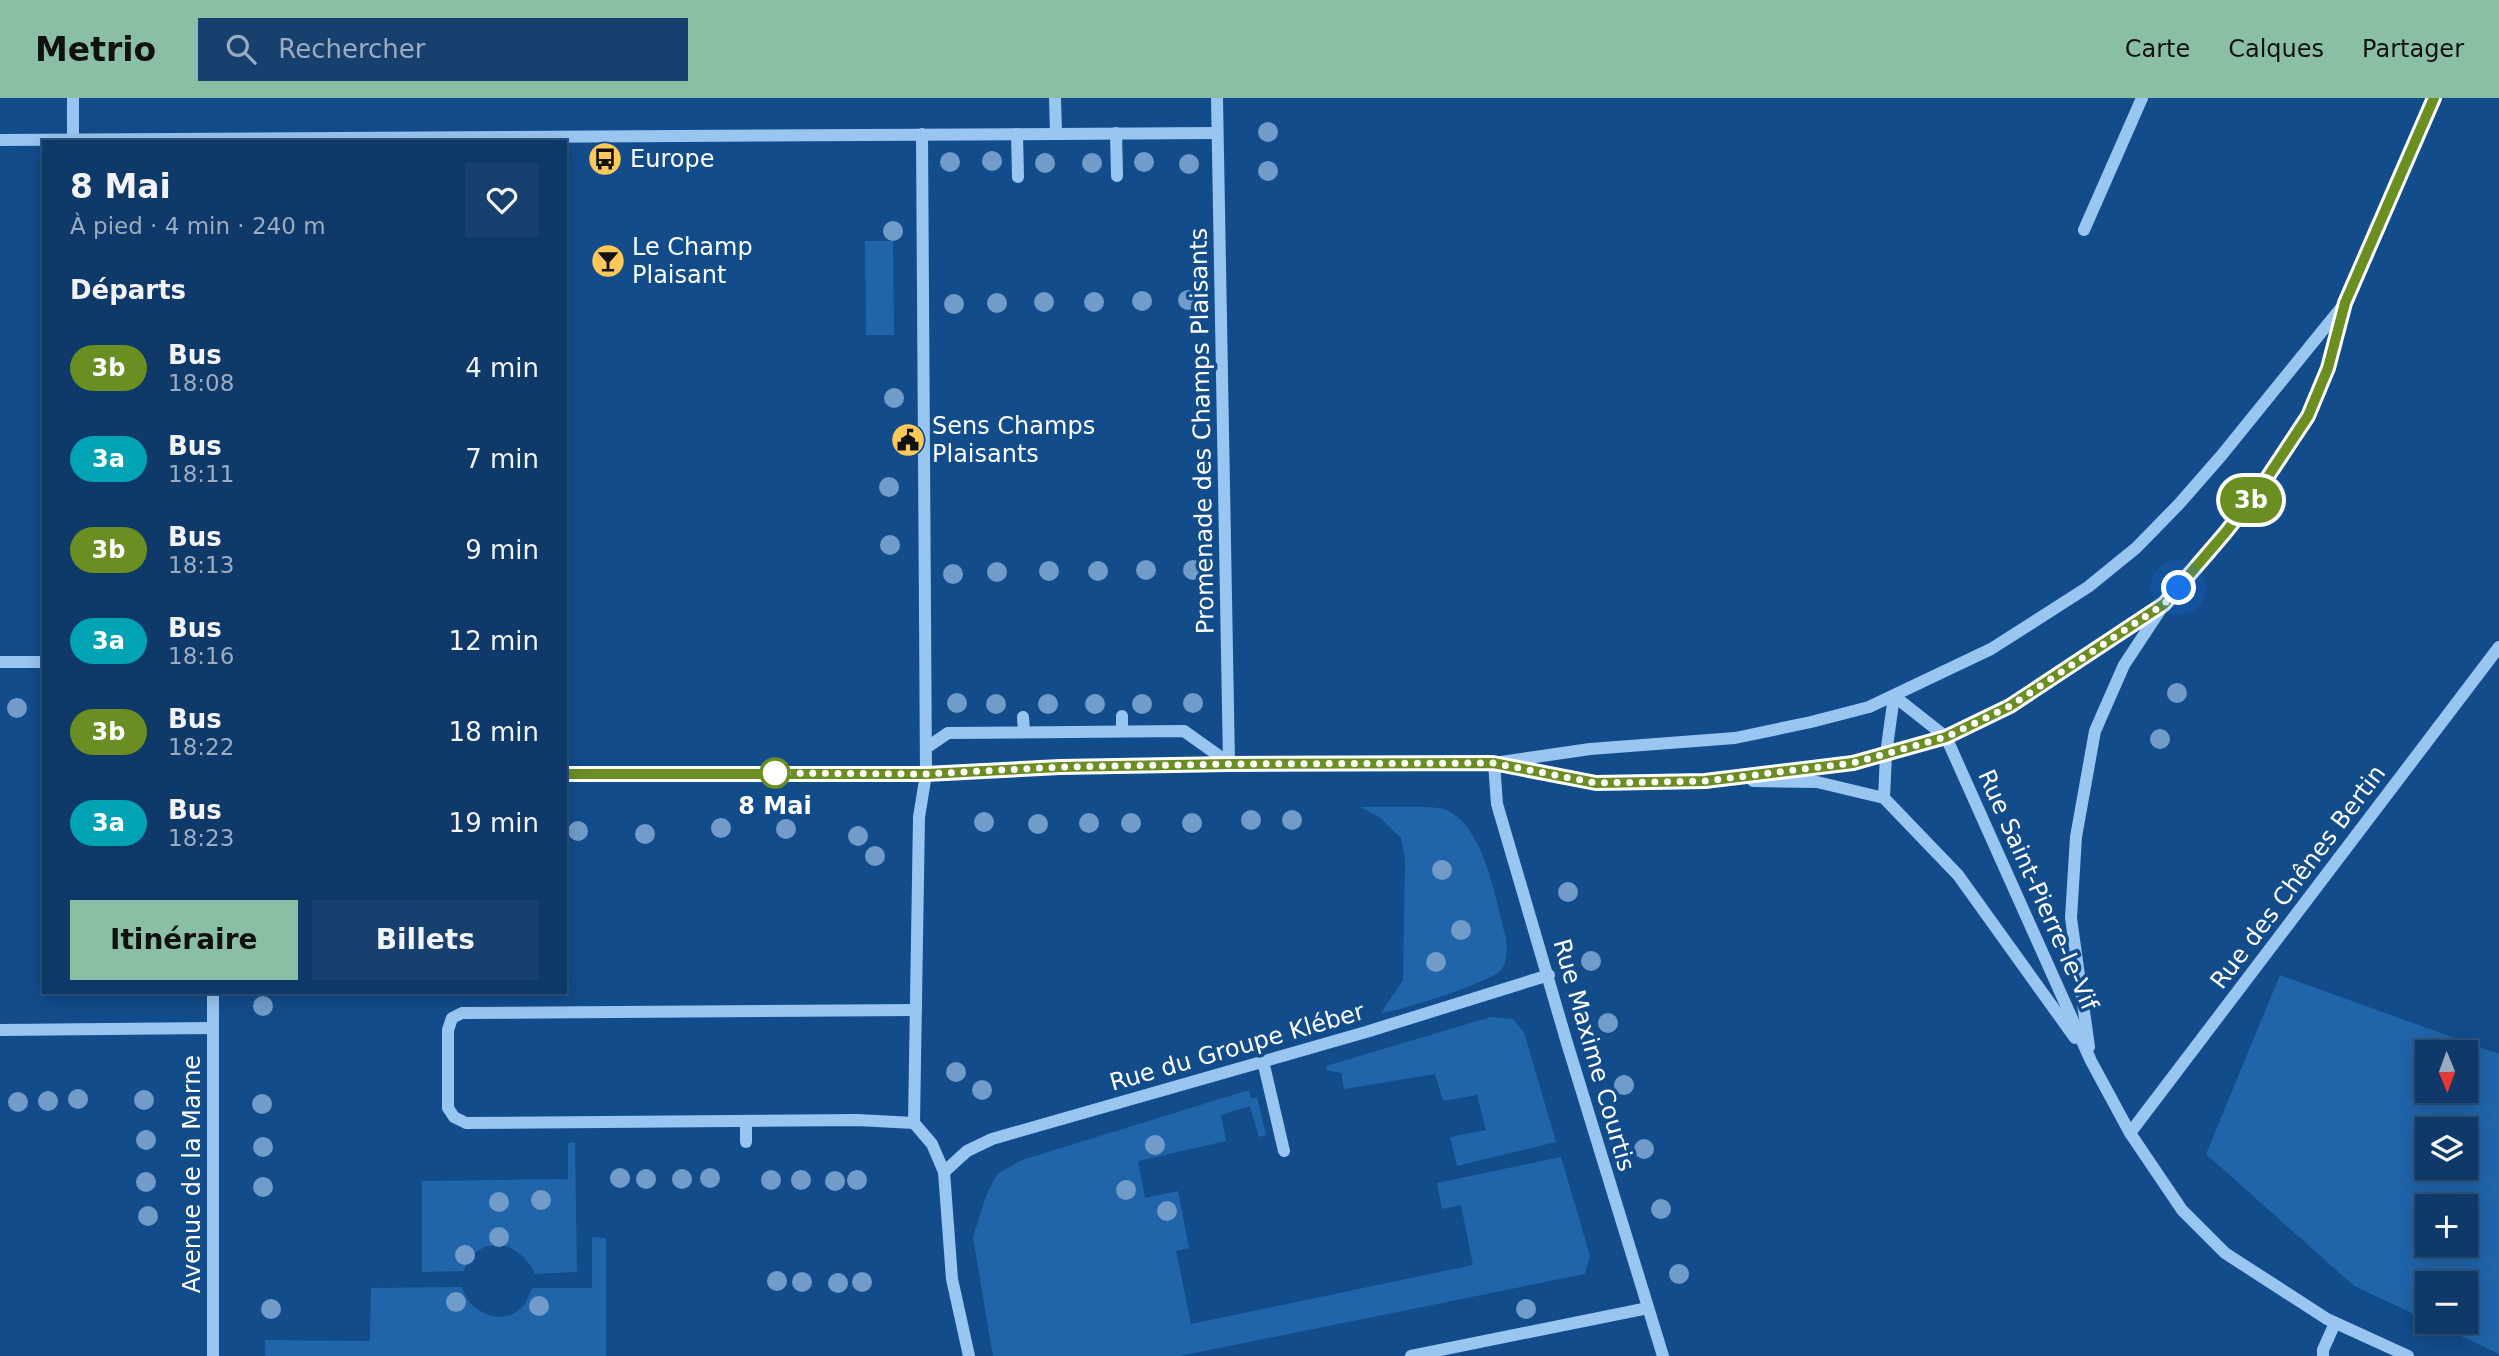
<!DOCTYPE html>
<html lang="fr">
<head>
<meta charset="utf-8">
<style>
  body { margin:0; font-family:"DejaVu Sans",sans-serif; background:#17406e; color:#f1f3f6; height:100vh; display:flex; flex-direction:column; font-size:26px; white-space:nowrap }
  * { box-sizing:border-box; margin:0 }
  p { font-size:23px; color:#9bacc0 }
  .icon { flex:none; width:38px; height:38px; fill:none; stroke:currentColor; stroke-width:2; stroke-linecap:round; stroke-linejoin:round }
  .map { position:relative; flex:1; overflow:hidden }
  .panel { position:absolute; left:42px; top:42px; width:525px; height:854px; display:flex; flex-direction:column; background:#0e3968; border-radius:0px; box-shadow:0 4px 18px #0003,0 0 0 2px #2e537c }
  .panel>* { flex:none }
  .badge { padding:0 14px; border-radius:23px; font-size:24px; line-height:46px }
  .needle { width:46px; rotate:179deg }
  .fabs { position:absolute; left:2415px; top:942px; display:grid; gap:14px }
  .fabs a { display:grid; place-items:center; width:63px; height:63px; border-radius:0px; background:#0e3968; box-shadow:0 4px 18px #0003,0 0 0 2px #2e537c; font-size:35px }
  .you { position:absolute; width:35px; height:35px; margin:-18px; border:5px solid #fff; border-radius:50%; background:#1a73e8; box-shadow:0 0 0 10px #1a73e833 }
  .map>.badge { position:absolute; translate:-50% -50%; box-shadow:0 0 0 4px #fff }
  h2 { padding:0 28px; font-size:26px; line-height:63px }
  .round { display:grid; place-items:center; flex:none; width:74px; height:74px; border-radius:0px; background:#17406e }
  .headline { display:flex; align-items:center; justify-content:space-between; height:119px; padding:0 28px }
  h1 { font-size:33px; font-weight:700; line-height:52px }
  .primary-button { display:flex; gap:14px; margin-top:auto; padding:14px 28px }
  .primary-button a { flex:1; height:80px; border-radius:0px; background:#8abfa5; color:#111; font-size:28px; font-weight:700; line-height:80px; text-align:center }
  .primary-button a+a { background:#17406e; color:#f1f3f6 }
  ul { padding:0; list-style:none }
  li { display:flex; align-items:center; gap:21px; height:91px; padding:0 28px }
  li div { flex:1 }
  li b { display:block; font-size:26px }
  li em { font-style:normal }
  li .badge { min-width:77px; font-weight:700; text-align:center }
  header { display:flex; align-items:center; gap:42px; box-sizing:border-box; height:98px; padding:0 35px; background:#8abfa5; color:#111 }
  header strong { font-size:33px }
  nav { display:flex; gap:38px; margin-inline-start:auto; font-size:24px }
  .search { width:490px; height:63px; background:#17406e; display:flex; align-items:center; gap:18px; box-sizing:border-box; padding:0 24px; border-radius:0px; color:#9bacc0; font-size:26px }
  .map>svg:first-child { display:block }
</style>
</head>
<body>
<header>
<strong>Metrio</strong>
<div class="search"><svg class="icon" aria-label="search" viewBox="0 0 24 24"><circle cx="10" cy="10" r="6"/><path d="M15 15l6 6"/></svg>Rechercher</div>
<nav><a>Carte</a><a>Calques</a><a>Partager</a></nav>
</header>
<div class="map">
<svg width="2499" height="1258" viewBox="0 0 2499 1258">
  <rect width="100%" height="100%" fill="#124c8b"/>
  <g fill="#2064a9" fill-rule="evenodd">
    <polygon points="865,143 893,143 894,237 866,237"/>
    <path d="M1360,709C1377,709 1435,707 1446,712C1484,727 1496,803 1506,840C1507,850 1508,863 1501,872C1490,885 1399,913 1381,915L1403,882L1405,761L1401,740L1378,718Z"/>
    <path d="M2280,877L2499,956V1256L2429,1223H2466V1185H2427V1222L2354,1188L2206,1056ZM2427,954H2466V992H2427ZM2427,1031H2466V1069H2427ZM2427,1108H2466V1146H2427Z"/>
    <polygon points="1491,919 1513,921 1524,934 1556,1044 1457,1068 1450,1039 1486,1032 1477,997 1443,1003 1435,976 1344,991 1341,975 1327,972 1326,968"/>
    <polygon points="1249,992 1251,1001 1257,999 1266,1037 1259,1039 1250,1008 1221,1017 1226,1043 1138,1063 1145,1100 1178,1093 1189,1150 1176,1153 1191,1226 1473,1167 1461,1107 1442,1111 1437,1085 1561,1059 1590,1158 1585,1176 1180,1258 993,1258 973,1139 986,1098 997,1076 1022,1062"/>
    <path d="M575,1044L577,1174L535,1176C520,1142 478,1134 464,1173L422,1174V1083L568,1081V1045Z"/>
    <path d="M592,1139L606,1140V1258H265V1242L370,1243L371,1190L462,1189C468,1213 501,1230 521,1210C527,1205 529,1196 532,1190H592Z"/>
  </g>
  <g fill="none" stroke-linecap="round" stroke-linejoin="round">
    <g stroke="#99c5f1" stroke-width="12">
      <polyline points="73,0 73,41"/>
      <polyline points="1055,0 1056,35"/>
      <polyline points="1217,0 1229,666"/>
      <polyline points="1116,35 1117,78"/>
      <polyline points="922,36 926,676 919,719 914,1025 932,1046 944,1074 952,1181 969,1258"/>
      <polyline points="1017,36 1018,79"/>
      <polyline points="0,42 1217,35"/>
      <polyline points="2084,132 2142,0"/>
      <polyline points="0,564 44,564"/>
      <polyline points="1122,618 1122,633"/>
      <polyline points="1023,619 1024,634"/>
      <polyline points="926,650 948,635 1184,633 1229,665"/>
      <polyline points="1494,665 1497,706 1567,945 1663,1258"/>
      <polyline points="1504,667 1596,685 1705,683 1853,665 1946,639 2010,608 2164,506 2209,457 2259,392 2308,318 2328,270 2345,205 2434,0"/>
      <polyline points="565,676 926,676 1060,669 1229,666 1494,665 1590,651 1735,640 1811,624 1869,609 1991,551 2088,489 2136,450 2179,406 2221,358 2345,205"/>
      <polyline points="1753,683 1817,684 1884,700 1958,777 2075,940"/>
      <polyline points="1884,700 1886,656 1894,598 1946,639 2091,963 2130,1035 2182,1112 2225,1155 2327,1221 2408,1258"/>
      <polyline points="213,894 213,1258"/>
      <polyline points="0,932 213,930"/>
      <polyline points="2089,949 2071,820 2076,739 2095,633 2124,567 2161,511"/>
      <polyline points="1263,963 1284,1053"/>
      <polyline points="914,1025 857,1022 466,1025 454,1019 448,1010 448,932 452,920 462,915 916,912"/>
      <polyline points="2130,1035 2499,549"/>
      <polyline points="746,1044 746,1023"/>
      <polyline points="944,1074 967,1053 992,1041 1366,934 1549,877"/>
      <polyline points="1411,1258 1648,1210"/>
      <polyline points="2323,1258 2323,1252 2335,1225"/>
    </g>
  </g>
  <g fill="#719cc9">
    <circle cx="1268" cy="34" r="10"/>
    <circle cx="992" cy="63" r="10"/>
    <circle cx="950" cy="64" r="10"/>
    <circle cx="1144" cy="64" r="10"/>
    <circle cx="1045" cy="65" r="10"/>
    <circle cx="1092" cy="65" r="10"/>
    <circle cx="1189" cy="66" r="10"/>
    <circle cx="1268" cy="73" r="10"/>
    <circle cx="893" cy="133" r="10"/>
    <circle cx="1188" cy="202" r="10"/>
    <circle cx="1142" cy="203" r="10"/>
    <circle cx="1044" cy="204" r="10"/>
    <circle cx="1094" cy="204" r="10"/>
    <circle cx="997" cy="205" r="10"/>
    <circle cx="954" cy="206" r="10"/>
    <circle cx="894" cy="300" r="10"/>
    <circle cx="889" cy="389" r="10"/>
    <circle cx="890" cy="447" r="10"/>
    <circle cx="1146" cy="472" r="10"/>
    <circle cx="1193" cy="472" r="10"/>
    <circle cx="1049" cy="473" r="10"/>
    <circle cx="1098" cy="473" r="10"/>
    <circle cx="997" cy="474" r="10"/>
    <circle cx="953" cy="476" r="10"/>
    <circle cx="2177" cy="595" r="10"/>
    <circle cx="957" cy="605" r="10"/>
    <circle cx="1193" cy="605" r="10"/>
    <circle cx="996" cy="606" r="10"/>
    <circle cx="1048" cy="606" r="10"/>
    <circle cx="1095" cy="606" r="10"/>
    <circle cx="1142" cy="606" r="10"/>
    <circle cx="17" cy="610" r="10"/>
    <circle cx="2160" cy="641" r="10"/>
    <circle cx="1251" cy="722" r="10"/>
    <circle cx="1292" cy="722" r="10"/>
    <circle cx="984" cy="724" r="10"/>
    <circle cx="1089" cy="725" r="10"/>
    <circle cx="1131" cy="725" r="10"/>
    <circle cx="1192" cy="725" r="10"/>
    <circle cx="1038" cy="726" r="10"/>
    <circle cx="721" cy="730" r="10"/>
    <circle cx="786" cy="731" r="10"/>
    <circle cx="578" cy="733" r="10"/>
    <circle cx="645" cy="736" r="10"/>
    <circle cx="858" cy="738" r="10"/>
    <circle cx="875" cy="758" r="10"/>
    <circle cx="1442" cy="772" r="10"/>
    <circle cx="1568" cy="794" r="10"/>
    <circle cx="1461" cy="832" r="10"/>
    <circle cx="1591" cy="863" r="10"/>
    <circle cx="1436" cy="864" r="10"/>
    <circle cx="263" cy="908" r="10"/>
    <circle cx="1608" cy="925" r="10"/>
    <circle cx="956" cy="974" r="10"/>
    <circle cx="1624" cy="987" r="10"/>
    <circle cx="982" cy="992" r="10"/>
    <circle cx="78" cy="1001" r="10"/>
    <circle cx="144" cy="1002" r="10"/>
    <circle cx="48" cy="1003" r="10"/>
    <circle cx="18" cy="1004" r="10"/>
    <circle cx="262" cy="1006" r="10"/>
    <circle cx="146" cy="1042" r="10"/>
    <circle cx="1155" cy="1047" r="10"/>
    <circle cx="263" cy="1049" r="10"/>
    <circle cx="1644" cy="1051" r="10"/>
    <circle cx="620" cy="1080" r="10"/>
    <circle cx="710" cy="1080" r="10"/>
    <circle cx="646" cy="1081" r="10"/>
    <circle cx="682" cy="1081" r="10"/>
    <circle cx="771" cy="1082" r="10"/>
    <circle cx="801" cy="1082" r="10"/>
    <circle cx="857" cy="1082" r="10"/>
    <circle cx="835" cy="1083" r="10"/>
    <circle cx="146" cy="1084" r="10"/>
    <circle cx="263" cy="1089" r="10"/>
    <circle cx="1126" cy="1092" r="10"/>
    <circle cx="541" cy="1102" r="10"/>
    <circle cx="499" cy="1104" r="10"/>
    <circle cx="1661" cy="1111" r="10"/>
    <circle cx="1167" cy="1113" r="10"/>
    <circle cx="148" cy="1118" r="10"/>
    <circle cx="499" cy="1139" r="10"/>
    <circle cx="465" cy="1157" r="10"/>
    <circle cx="1679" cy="1176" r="10"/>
    <circle cx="777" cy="1183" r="10"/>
    <circle cx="802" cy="1184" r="10"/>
    <circle cx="862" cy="1184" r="10"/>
    <circle cx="838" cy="1185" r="10"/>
    <circle cx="456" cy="1204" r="10"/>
    <circle cx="539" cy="1208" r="10"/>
    <circle cx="271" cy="1211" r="10"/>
    <circle cx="1526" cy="1211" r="10"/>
  </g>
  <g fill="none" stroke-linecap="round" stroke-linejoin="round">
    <g stroke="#fff" stroke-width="16">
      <polyline id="line" points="565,676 926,676 1060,669 1229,666 1493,665 1596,685 1705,683 1853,665 1946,639 2010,608 2164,506 2225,435 2259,392 2308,318 2328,270 2345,205 2434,0"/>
    </g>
    <use href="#line" stroke="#6b8e23" stroke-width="10"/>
    <polyline stroke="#fff" stroke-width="7" stroke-dasharray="0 12.6" points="775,675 926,676 1060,669 1229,666 1493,665 1596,685 1705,683 1853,665 1946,639 2010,608 2164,506 2179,490"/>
  </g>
  <defs>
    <g id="bus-disc" transform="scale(1.75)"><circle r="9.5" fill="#ffc859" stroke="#124c8b"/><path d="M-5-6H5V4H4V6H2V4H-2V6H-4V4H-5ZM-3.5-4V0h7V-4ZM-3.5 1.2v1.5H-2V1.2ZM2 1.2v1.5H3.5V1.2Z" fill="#111"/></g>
    <g id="bar-disc" transform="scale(1.75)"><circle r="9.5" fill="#ffc859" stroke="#124c8b"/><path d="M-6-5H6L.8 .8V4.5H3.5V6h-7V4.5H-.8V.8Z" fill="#111"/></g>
    <g id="civic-disc" transform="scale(1.75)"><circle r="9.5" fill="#ffc859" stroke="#124c8b"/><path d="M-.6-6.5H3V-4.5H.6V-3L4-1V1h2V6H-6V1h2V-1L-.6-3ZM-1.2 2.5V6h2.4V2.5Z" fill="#111"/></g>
  </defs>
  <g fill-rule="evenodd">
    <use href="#bus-disc" x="605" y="61"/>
    <use href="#bar-disc" x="608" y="163"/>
    <use href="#civic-disc" x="908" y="342"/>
  </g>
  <circle fill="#fff" stroke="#6b8e23" stroke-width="3.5" cx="775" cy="675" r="14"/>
  <g text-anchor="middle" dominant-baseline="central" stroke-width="7" stroke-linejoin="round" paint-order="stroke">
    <g font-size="24" fill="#fff" stroke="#124c8b" text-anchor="start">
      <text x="630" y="61">Europe</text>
      <text x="632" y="149">Le Champ<tspan x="632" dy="28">Plaisant</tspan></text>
      <text x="932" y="328">Sens Champs<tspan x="932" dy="28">Plaisants</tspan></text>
    </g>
    <g font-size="24" fill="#fff" stroke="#124c8b">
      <text transform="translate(1202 333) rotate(-91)">Promenade des Champs Plaisants</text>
      <text transform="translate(2298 779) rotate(-53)">Rue des Chênes Bertin</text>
      <text transform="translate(2038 792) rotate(66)">Rue Saint-Pierre-le-Vif</text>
      <text transform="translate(1237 949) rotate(-16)">Rue du Groupe Kléber</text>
      <text transform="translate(1594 957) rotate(74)">Rue Maxime Courtis</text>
      <text transform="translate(192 1076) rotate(-90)">Avenue de la Marne</text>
    </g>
    <g font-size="24" font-weight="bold" fill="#fff" stroke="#124c8b">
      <text x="775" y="708">8 Mai</text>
    </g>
  </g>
</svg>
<div class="fabs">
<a><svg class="needle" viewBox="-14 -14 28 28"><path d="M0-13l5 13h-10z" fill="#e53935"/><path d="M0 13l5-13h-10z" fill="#9bacc0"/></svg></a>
<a><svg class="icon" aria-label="layers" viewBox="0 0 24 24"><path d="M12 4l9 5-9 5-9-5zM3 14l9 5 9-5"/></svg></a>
<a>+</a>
<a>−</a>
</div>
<div class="you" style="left:2179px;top:490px"></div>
<b class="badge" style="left:2251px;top:402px;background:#6b8e23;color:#fff">3b</b>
<section class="panel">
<div class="headline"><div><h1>8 Mai</h1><p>À pied · 4 min · 240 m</p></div><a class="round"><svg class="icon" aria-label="heart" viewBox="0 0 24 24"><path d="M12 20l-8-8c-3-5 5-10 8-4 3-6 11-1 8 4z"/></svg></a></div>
<h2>Départs</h2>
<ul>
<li><span class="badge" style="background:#6b8e23;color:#fff">3b</span><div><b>Bus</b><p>18:08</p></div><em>4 min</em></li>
<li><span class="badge" style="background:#00a3b4;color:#fff">3a</span><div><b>Bus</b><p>18:11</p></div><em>7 min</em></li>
<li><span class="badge" style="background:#6b8e23;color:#fff">3b</span><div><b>Bus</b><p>18:13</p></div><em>9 min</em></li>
<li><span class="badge" style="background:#00a3b4;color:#fff">3a</span><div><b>Bus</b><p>18:16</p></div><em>12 min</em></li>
<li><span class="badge" style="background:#6b8e23;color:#fff">3b</span><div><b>Bus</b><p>18:22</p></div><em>18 min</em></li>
<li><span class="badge" style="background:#00a3b4;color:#fff">3a</span><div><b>Bus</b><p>18:23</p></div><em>19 min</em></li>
</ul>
<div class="primary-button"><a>Itinéraire</a><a>Billets</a></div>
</section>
</div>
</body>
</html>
